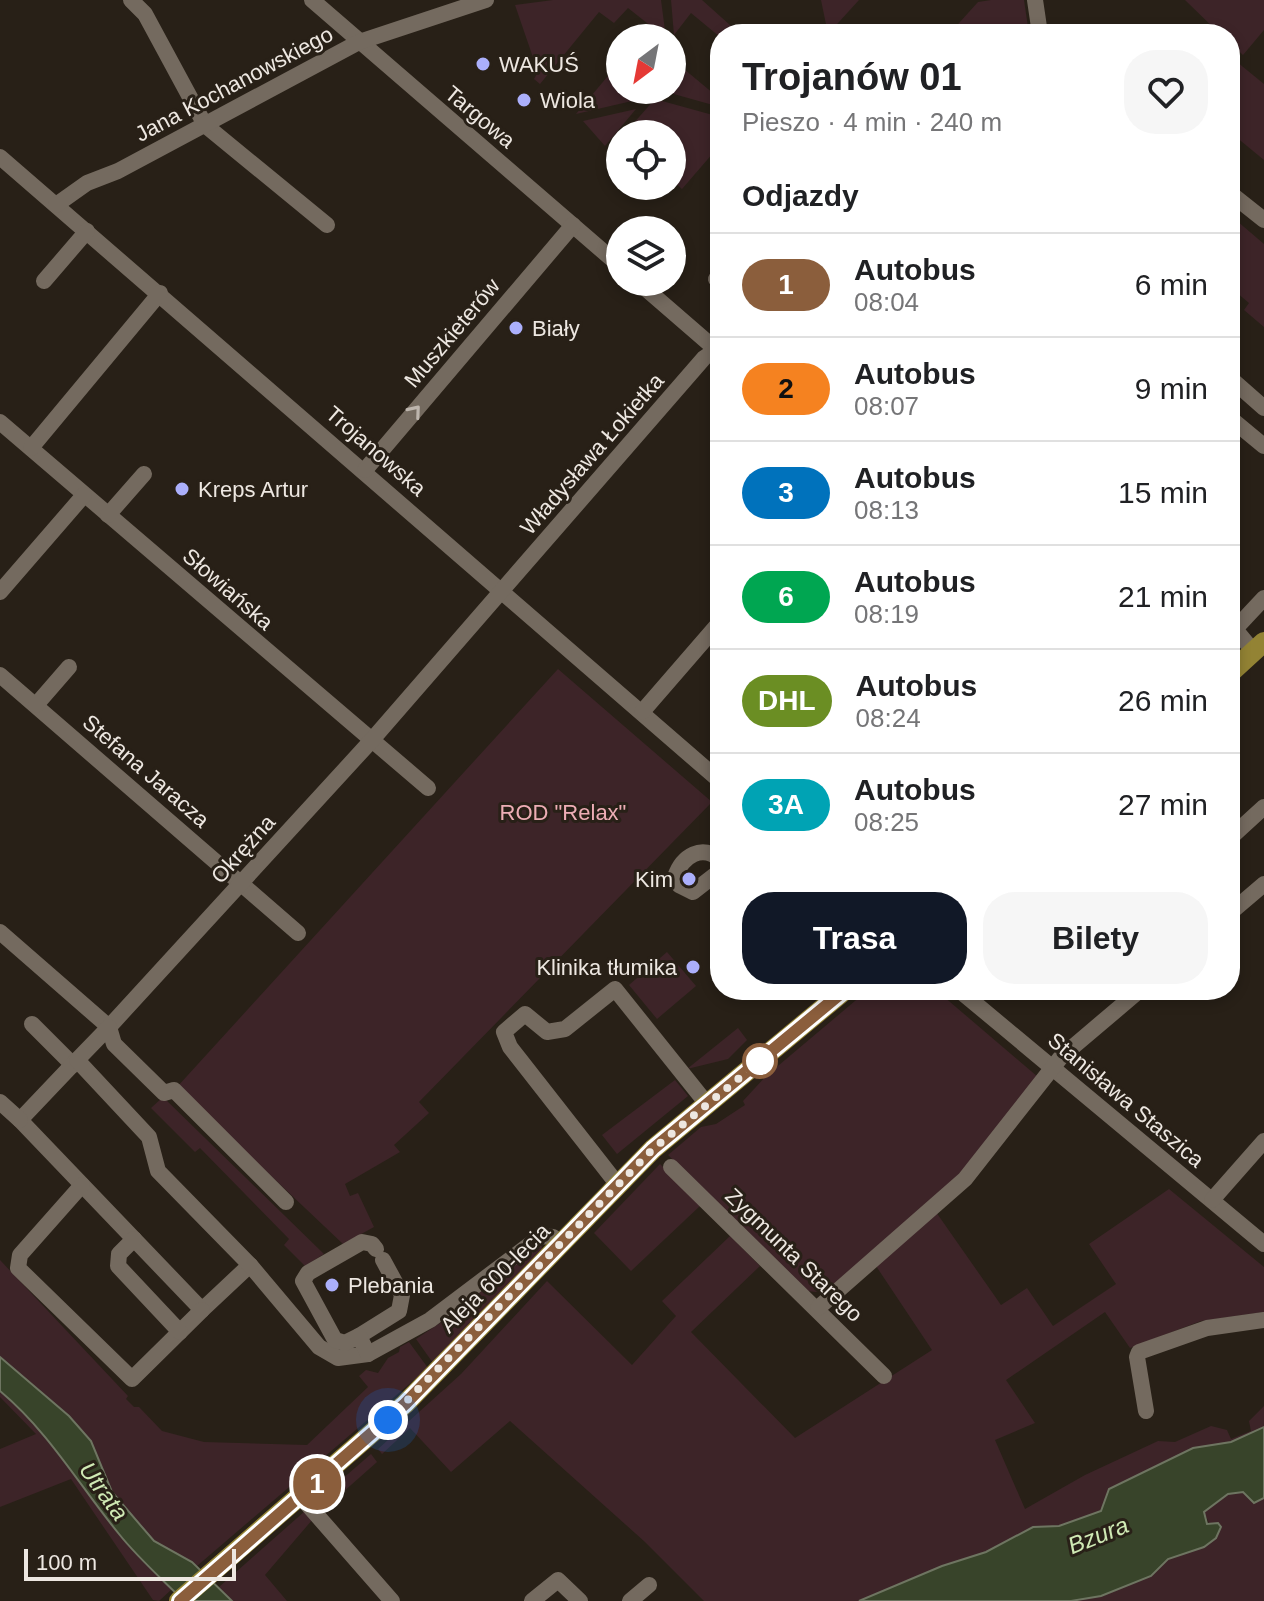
<!DOCTYPE html>
<html lang="pl">
<head>
<meta charset="utf-8">
<style>
  body { margin:0; font-family:Arial,sans-serif; background:#f6f6f6; color:#202124; height:100vh; display:flex; flex-direction:column; font-size:30px; white-space:nowrap }
  * { box-sizing:border-box; margin:0 }
  p { font-size:26px; color:#757577 }
  .icon { flex:none; width:44px; height:44px; fill:none; stroke:currentColor; stroke-width:2; stroke-linecap:round; stroke-linejoin:round }
  .map { position:relative; flex:1; overflow:hidden }
  .sheet { position:absolute; left:710px; top:24px; width:530px; height:976px; display:flex; flex-direction:column; background:#fff; border-radius:32px; box-shadow:0 4px 12px #0003 }
  .sheet>* { flex:none }
  .badge { padding:0 16px; border-radius:26px; font-size:28px; line-height:52px }
  .needle { width:52px; rotate:212deg }
  .fabs { position:absolute; left:606px; top:24px; display:grid; gap:16px }
  .fabs a { display:grid; place-items:center; width:80px; height:80px; border-radius:50%; background:#fff; box-shadow:0 4px 12px #0003; font-size:40px }
  .scale { position:absolute; left:24px; bottom:20px; width:212px; box-sizing:border-box; padding-left:8px; border:4px solid #ede7e1; border-top:0; font-size:22px; line-height:28px; white-space:nowrap; color:#ede7e1; -webkit-text-stroke:6px #282017; paint-order:stroke }
  .you { position:absolute; width:40px; height:40px; margin:-20px; border:6px solid #fff; border-radius:50%; background:#1a73e8; box-shadow:0 0 0 12px #1a73e833 }
  .map>.badge { position:absolute; translate:-50% -50%; box-shadow:0 0 0 4px #fff }
  h2 { padding:0 32px; font-size:30px; line-height:72px }
  .round { display:grid; place-items:center; flex:none; width:84px; height:84px; border-radius:32px; background:#f6f6f6 }
  .head { display:flex; align-items:center; justify-content:space-between; height:136px; padding:0 32px }
  h1 { font-size:38px; font-weight:700; line-height:60px }
  .cta { display:flex; gap:16px; margin-top:auto; padding:16px 32px }
  .cta a { flex:1; height:92px; border-radius:32px; background:#111827; color:#fff; font-size:32px; font-weight:700; line-height:92px; text-align:center }
  .cta a+a { background:#f6f6f6; color:#202124 }
  ul { padding:0; list-style:none }
  li { display:flex; align-items:center; gap:24px; height:104px; padding:0 32px; border-top:2px solid #e0e0e0 }
  li div { flex:1 }
  li b { display:block; font-size:30px }
  li em { font-style:normal }
  li .badge { min-width:88px; font-weight:700; text-align:center }
  .map>svg:first-child { display:block }
</style>
</head>
<body>
<div class="map">
<svg width="1264" height="1601" viewBox="0 0 1264 1601">
  <rect width="100%" height="100%" fill="#282017"/>
  <g fill="#3d2428">
    <polygon points="553,0 661,0 666,38 628,8 614,23 599,12 540,84 534,79 538,72 515,5"/>
    <polygon points="671,0 702,0 740,34 720,34 720,37 691,13 674,35"/>
    <polygon points="821,0 859,0 828,34"/>
    <polygon points="991,0 1024,0 1029,34 950,33 978,2"/>
    <polygon points="1185,0 1264,0 1264,30 1243,55 1230,43 1230,34 1220,34"/>
    <polygon points="1237,62 1264,84 1264,160 1230,132 1230,70"/>
    <polygon points="618,64 620,90 646,90 649,93 645,98 576,114"/>
    <polygon points="684,69 720,99 720,107 663,91 672,90 672,82"/>
    <polygon points="655,99 720,117 720,145 682,189 672,180 672,134 624,134"/>
    <polygon points="636,109 605,146 583,121"/>
    <polygon points="1230,215 1264,244 1264,327 1244,310 1249,303 1230,287"/>
    <polygon points="558,669 712,802 419,1102 429,1113 394,1145 400,1152 345,1184 350,1196 358,1193 374,1227 343,1244 177,1087"/>
    <polygon points="667,952 696,986 657,1019 629,985"/>
    <polygon points="868,990 936,990 1038,1077 972,1163 837,1283 816,1292 807,1291 668,1155 701,1127 716,1124 745,1105 743,1101 766,1076"/>
    <polygon points="738,1028 747,1040 728,1059 687,1069"/>
    <polygon points="675,1080 688,1096 617,1154 602,1135"/>
    <polygon points="163,1097 324,1254 305,1266 284,1245 289,1239 200,1148 195,1152 151,1108"/>
    <polygon points="660,1164 701,1205 631,1271 594,1233"/>
    <polygon points="1169,1189 1264,1267 1264,1312 1201,1321 1130,1348 1105,1312 1006,1380 1035,1423 995,1440 1025,1509 1085,1475 1158,1441 1175,1442 1211,1426 1227,1430 1231,1439 1251,1431 1249,1421 1264,1406 1264,1427 1231,1442 1193,1448 1109,1489 1101,1511 1059,1526 1033,1527 986,1552 942,1566 859,1601 704,1601 645,1542 510,1421 451,1472 410,1428 382,1454 378,1449 461,1374 547,1281 632,1365 676,1316 662,1301 730,1236 760,1266 691,1332 795,1438 932,1350 876,1266 936,1212 1001,1305 1027,1288 1053,1326 1116,1284 1089,1244"/>
    <polygon points="542,1245 542,1249 433,1363 416,1339 464,1307 464,1301"/>
    <polygon points="0,1260 128,1396 126,1399 134,1407 139,1407 162,1431 204,1442 307,1445 368,1387 359,1376 366,1370 378,1373 388,1358 399,1352 400,1347 409,1342 428,1368 197,1566 154,1541 112,1492 91,1441 69,1416 0,1357"/>
    <path d="M0,1391C52,1435 78,1485 120,1535C135,1555 154,1572 172,1589L159,1601L153,1600L71,1479L0,1507V1449L36,1434L0,1397Z"/>
    <polygon points="371,1454 377,1462 325,1508 318,1500"/>
    <polygon points="1243,1492 1254,1502 1264,1498 1264,1601 1071,1601 1090,1591 1102,1596 1151,1576 1168,1559 1204,1547 1216,1538 1204,1512 1228,1494"/>
    <polygon points="305,1511 313,1519 265,1575 287,1601 232,1601 219,1587"/>
  </g>
  <g fill="#38442a" stroke="#6e7561" stroke-width="2">
    <path d="M0,1357L69,1416L91,1441L112,1492L154,1541L192,1562L232,1601H184C162,1579 138,1558 119,1534C79,1485 49,1432 0,1391Z"/>
    <polygon points="1264,1427 1264,1498 1254,1503 1243,1492 1228,1494 1204,1512 1207,1524 1218,1523 1221,1527 1216,1538 1204,1547 1168,1559 1151,1576 1101,1596 1071,1601 859,1601 942,1566 986,1552 1033,1527 1059,1526 1101,1511 1109,1489 1193,1448 1231,1442"/>
  </g>
  <g fill="none" stroke-linecap="round" stroke-linejoin="round">
    <g stroke="#746a5f" stroke-width="16">
      <polyline points="131,0 145,14 205,125 327,225"/>
      <polyline points="312,0 620,266"/>
      <polyline points="1035,0 1040,34"/>
      <polyline points="0,157 720,781"/>
      <polyline points="1230,193 1264,220"/>
      <polyline points="56,205 87,183 118,171 359,42 486,0"/>
      <polyline points="716,279 720,282"/>
      <polyline points="44,281 87,231"/>
      <polyline points="638,282 720,353"/>
      <polyline points="1230,378 1264,408"/>
      <polyline points="1230,418 1264,446"/>
      <polyline points="0,422 428,788"/>
      <polyline points="31,448 160,293"/>
      <polyline points="365,470 573,225"/>
      <polyline points="108,515 144,474"/>
      <polyline points="0,592 84,495"/>
      <polyline points="1254,652 1235,629 1264,598"/>
      <polyline points="0,675 298,933"/>
      <polyline points="36,705 69,667"/>
      <polyline points="642,712 720,622"/>
      <polyline points="1230,838 1264,807"/>
      <path d="M720,860C703,843 682,856 675,877L679,885L693,892L720,871"/>
      <polyline points="1230,913 1264,884"/>
      <polyline points="0,932 109,1027 371,741 704,358 720,347"/>
      <polyline points="959,990 1264,1244"/>
      <polyline points="32,1024 73,1065"/>
      <polyline points="77,1060 20,1120 202,1310 250,1265"/>
      <polyline points="0,1102 20,1120"/>
      <polyline points="671,1167 884,1376"/>
      <polyline points="82,1185 20,1255 18,1268 132,1379 202,1310"/>
      <polyline points="618,1185 510,1047 504,1032 525,1014 547,1032 565,1029 615,989 707,1104"/>
      <polyline points="1212,1200 1264,1141"/>
      <polyline points="286,1202 174,1090 164,1093 114,1044 109,1027 77,1060 149,1137 158,1171 250,1265 319,1347 338,1358 368,1354 430,1320 541,1236 553,1237 563,1244"/>
      <polyline points="134,1239 119,1254 118,1266 180,1332"/>
      <polyline points="818,1308 965,1179 1061,1057 1140,990"/>
      <polyline points="359,1336 399,1311 402,1295 383,1260"/>
      <polyline points="368,1354 359,1336 345,1343 335,1340 303,1281 308,1273 362,1242 372,1244 376,1249"/>
      <polyline points="1146,1411 1137,1357 1139,1352 1207,1328 1264,1320"/>
      <polyline points="301,1497 392,1601"/>
      <polyline points="532,1601 558,1580 580,1601"/>
      <polyline points="630,1601 649,1585"/>
    </g>
    <g stroke="#938334" stroke-width="20">
      <polyline points="1230,673 1264,642"/>
      <polyline points="179,1601 405,1404 653,1149 845,990"/>
    </g>
  </g>
  <defs><path id="oneway-chevron" d="M-2-3.5L2.5 0L-2 3.5" fill="none" stroke-width="1.6" stroke-linecap="round" stroke-linejoin="round" transform="scale(2)"/></defs>
  <use stroke="#bdb5ad" href="#oneway-chevron" transform="translate(415 411) rotate(-50)"/>
  <g fill="none" stroke-linecap="round" stroke-linejoin="round">
    <g stroke="#fff" stroke-width="18">
      <polyline id="line" points="180,1601 405,1404 653,1149 845,990"/>
    </g>
    <use href="#line" stroke="#8b5e3c" stroke-width="12"/>
    <polyline stroke="#ede7e1" stroke-width="8" stroke-dasharray="0 14.4" points="388,1420 653,1149 760,1061"/>
  </g>
  <g fill="#abaffb" stroke="#282017" stroke-width="3">
    <circle cx="483" cy="64" r="8"/>
    <circle cx="524" cy="100" r="8"/>
    <circle cx="516" cy="328" r="8"/>
    <circle cx="182" cy="489" r="8"/>
    <circle cx="689" cy="879" r="8"/>
    <circle cx="693" cy="967" r="8"/>
    <circle cx="332" cy="1285" r="8"/>
  </g>
  <circle fill="#fff" stroke="#8b5e3c" stroke-width="4" cx="760" cy="1061" r="16"/>
  <g text-anchor="middle" dominant-baseline="central" stroke-width="6" stroke-linejoin="round" paint-order="stroke">
    <g font-size="22" fill="#ede7e1" stroke="#282017" text-anchor="start">
      <text x="499" y="64">WAKUŚ</text>
      <text x="540" y="100">Wiola</text>
      <text x="532" y="328">Biały</text>
      <text x="198" y="489">Kreps Artur</text>
      <text x="673" y="879" text-anchor="end">Kim</text>
      <text x="677" y="967" text-anchor="end">Klinika tłumika</text>
      <text x="348" y="1285">Plebania</text>
    </g>
    <g font-size="22" fill="#ede7e1" stroke="#282017">
      <text transform="translate(234 84) rotate(-28)">Jana Kochanowskiego</text>
      <text transform="translate(480 117) rotate(40)">Targowa</text>
      <text transform="translate(452 333) rotate(-50)">Muszkieterów</text>
      <text transform="translate(376 451) rotate(41)">Trojanowska</text>
      <text transform="translate(592 454) rotate(-49)">Władysława Łokietka</text>
      <text transform="translate(228 589) rotate(41)">Słowiańska</text>
      <text transform="translate(146 771) rotate(41)">Stefana Jaracza</text>
      <text transform="translate(243 849) rotate(-48)">Okrężna</text>
      <text transform="translate(1126 1100) rotate(40)">Stanisława Staszica</text>
      <text transform="translate(794 1255) rotate(44)">Zygmunta Starego</text>
      <text transform="translate(495 1278) rotate(-45)">Aleja 600-lecia</text>
    </g>
    <g font-size="22" fill="#edadb5" stroke="#282017">
      <text x="563" y="812">ROD "Relax"</text>
    </g>
    <g font-size="24" font-style="italic" fill="#cfe9b4" stroke="#282017">
      <text transform="translate(104 1491) rotate(54)">Utrata</text>
      <text transform="translate(1098 1535) rotate(-22)">Bzura</text>
    </g>
  </g>
</svg>
<div class="fabs">
<a><svg class="needle" viewBox="-14 -14 28 28"><path d="M0-13l5 13h-10z" fill="#e53935"/><path d="M0 13l5-13h-10z" fill="#757577"/></svg></a>
<a><svg class="icon" aria-label="locate" viewBox="0 0 24 24"><circle cx="12" cy="12" r="6"/><path d="M12 2v4M12 18v4M2 12h4M18 12h4"/></svg></a>
<a><svg class="icon" aria-label="layers" viewBox="0 0 24 24"><path d="M12 4l9 5-9 5-9-5zM3 14l9 5 9-5"/></svg></a>
</div>
<div class="scale">100 m</div>
<div class="you" style="left:388px;top:1420px"></div>
<b class="badge" style="left:317px;top:1484px;background:#8b5e3c;color:#fff">1</b>
<section class="sheet">
<div class="head"><div><h1>Trojanów 01</h1><p>Pieszo · 4 min · 240 m</p></div><a class="round"><svg class="icon" aria-label="heart" viewBox="0 0 24 24"><path d="M12 20l-8-8c-3-5 5-10 8-4 3-6 11-1 8 4z"/></svg></a></div>
<h2>Odjazdy</h2>
<ul>
<li><span class="badge" style="background:#8b5e3c;color:#fff">1</span><div><b>Autobus</b><p>08:04</p></div><em>6 min</em></li>
<li><span class="badge" style="background:#f58220;color:#111">2</span><div><b>Autobus</b><p>08:07</p></div><em>9 min</em></li>
<li><span class="badge" style="background:#0072bc;color:#fff">3</span><div><b>Autobus</b><p>08:13</p></div><em>15 min</em></li>
<li><span class="badge" style="background:#00a651;color:#fff">6</span><div><b>Autobus</b><p>08:19</p></div><em>21 min</em></li>
<li><span class="badge" style="background:#6b8e23;color:#fff">DHL</span><div><b>Autobus</b><p>08:24</p></div><em>26 min</em></li>
<li><span class="badge" style="background:#00a3b4;color:#fff">3A</span><div><b>Autobus</b><p>08:25</p></div><em>27 min</em></li>
</ul>
<div class="cta"><a>Trasa</a><a>Bilety</a></div>
</section>
</div>
</body>
</html>
